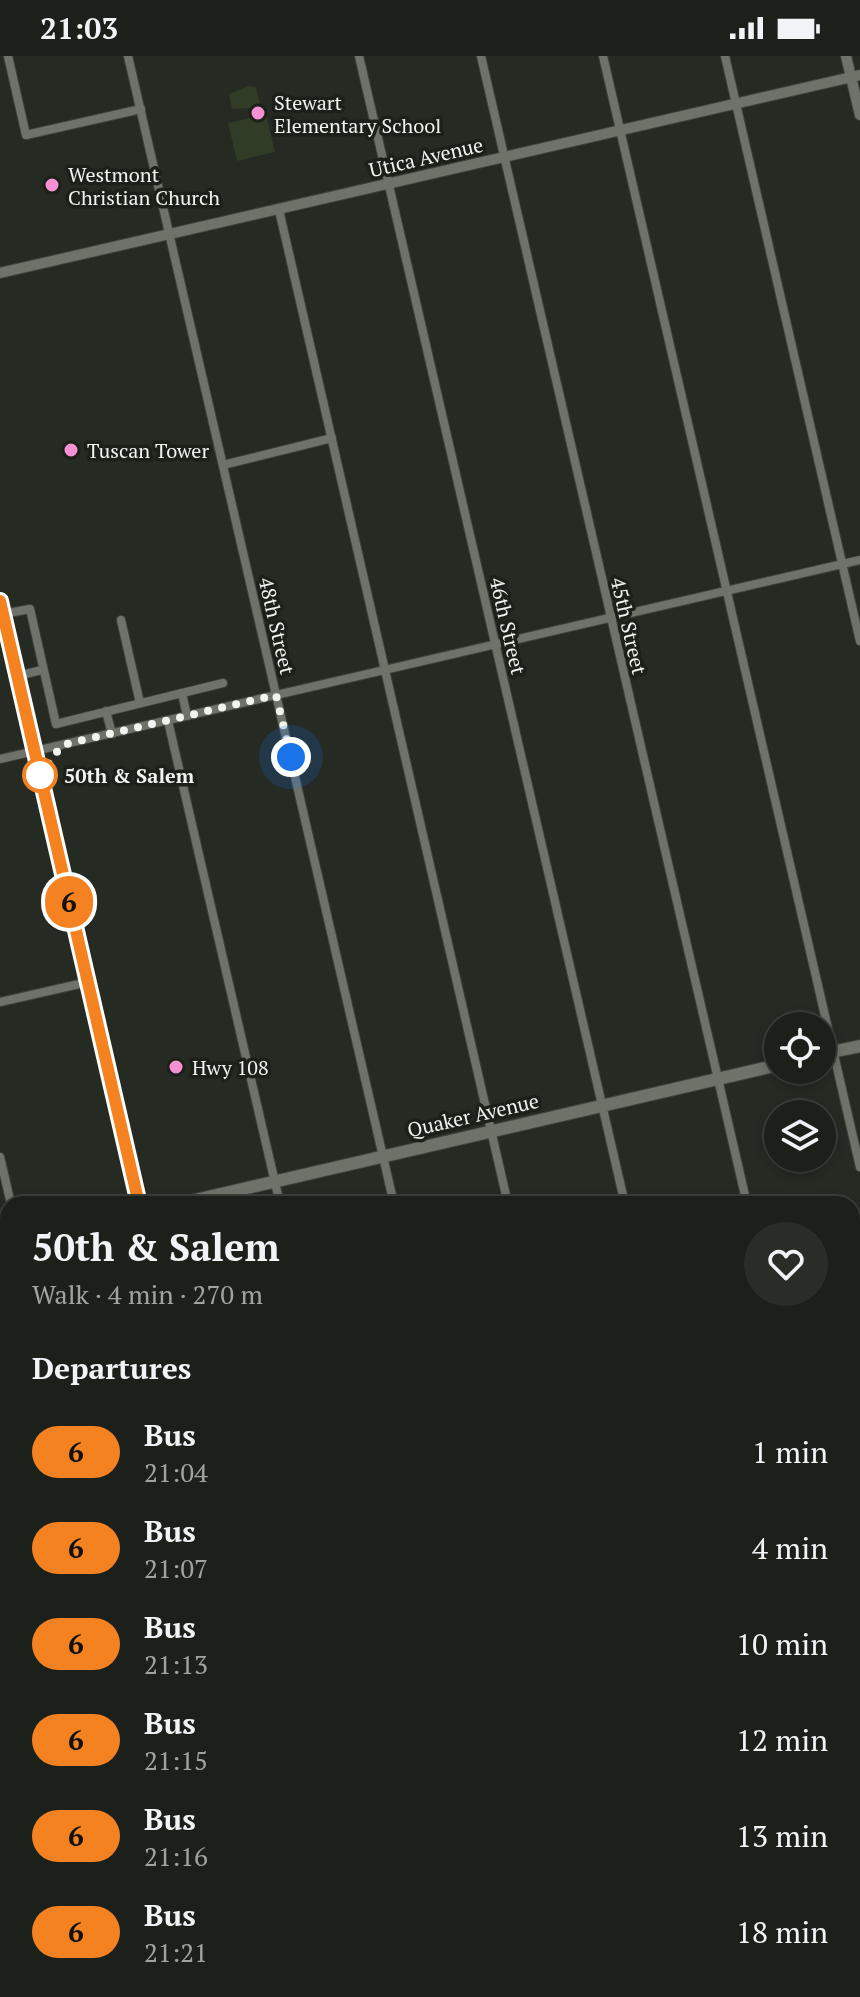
<!DOCTYPE html>
<html lang="en">
<head>
<meta charset="utf-8">
<style>
  body { margin:0; font-family:"PT Serif",serif; background:#292d27; color:#f1f3f6; height:100vh; display:flex; flex-direction:column; font-size:30px; white-space:nowrap }
  * { box-sizing:border-box; margin:0 }
  p { font-size:26px; color:#a0a3a2 }
  .icon { flex:none; width:44px; height:44px; fill:none; stroke:currentColor; stroke-width:2; stroke-linecap:round; stroke-linejoin:round }
  .map { position:relative; flex:1; overflow:hidden }
  .sheet { position:absolute; left:0px; top:1140px; width:860px; height:802px; display:flex; flex-direction:column; background:#1c201a; border-radius:24px 24px 0 0; box-shadow:0 4px 12px #0003,0 0 0 2px #3a3e39 }
  .sheet>* { flex:none }
  .badge { padding:0 16px; border-radius:26px; font-size:28px; line-height:52px }
  .buttons { position:absolute; left:764px; top:956px; display:grid; gap:16px }
  .buttons a { display:grid; place-items:center; width:72px; height:72px; border-radius:50%; background:#1c201a; box-shadow:0 4px 12px #0003,0 0 0 2px #3a3e39; font-size:40px }
  .you { position:absolute; width:40px; height:40px; margin:-20px; border:6px solid #fff; border-radius:50%; background:#1a73e8; box-shadow:0 0 0 12px #1a73e833 }
  .map>.badge { position:absolute; translate:-50% -50%; box-shadow:0 0 0 4px #fff }
  h2 { padding:0 32px; font-size:30px; line-height:72px }
  .round { display:grid; place-items:center; flex:none; width:84px; height:84px; border-radius:42px; background:#292d27 }
  .headline { display:flex; align-items:center; justify-content:space-between; height:136px; padding:0 32px }
  h1 { font-size:38px; font-weight:700; line-height:60px }
  ul { padding:0; list-style:none }
  li { display:flex; align-items:center; gap:24px; height:96px; padding:0 32px }
  li div { flex:1 }
  li b { display:block; font-size:30px }
  li em { font-style:normal }
  li .badge { min-width:88px; font-weight:700; text-align:center }
  .status { display:flex; justify-content:space-between; align-items:center; height:56px; padding:0 40px; background:#1c201a; direction:ltr }
  .status svg { height:22px; fill:currentColor }
  .map>svg:first-child { display:block }
</style>
</head>
<body>
<div class="status"><b>21:03</b><svg viewBox="0 0 49 12"><path d="M0 12V9h3v3zM5 12V6h3v6zM10 12V3h3v9zM15 12V0h3v12zM26 1h20v11H26zM47 4h2v5h-2z"/></svg></div>
<div class="map">
<svg width="860" height="1941" viewBox="0 0 860 1941">
  <rect width="100%" height="100%" fill="#252a22"/>
  <g fill="#303c26">
    <polygon points="249,30 256,31 260,48 251,52 232,53 229,38"/>
    <polygon points="266,58 275,96 237,105 228,67"/>
  </g>
  <g fill="none" stroke-linecap="round" stroke-linejoin="round">
    <g stroke="#40443d" stroke-width="10">
      <g id="minor">
        <polyline points="8,0 26,79 141,53"/>
        <polyline points="128,0 394,1148"/>
        <polyline points="359,0 625,1148"/>
        <polyline points="481,0 747,1148"/>
        <polyline points="603,0 860,1111"/>
        <polyline points="725,0 860,585"/>
        <polyline points="279,154 508,1148"/>
        <polyline points="223,409 332,382"/>
        <polyline points="3,558 30,553 56,668 223,627"/>
        <polyline points="121,564 140,647"/>
        <polyline points="17,620 42,614"/>
        <polyline points="182,637 187,660"/>
        <polyline points="106,655 112,678"/>
        <polyline points="168,665 280,1148"/>
        <polyline points="0,703 860,504"/>
        <polyline points="0,946 88,926"/>
        <polyline points="0,1101 11,1148"/>
        <polyline points="852,1273 860,1271"/>
        <polyline points="852,1478 860,1476"/>
        <polyline points="852,1600 860,1634"/>
        <polyline points="0,1606 8,1639"/>
        <polyline points="0,1676 8,1674"/>
        <polyline points="852,1721 860,1719"/>
        <polyline points="73,1934 75,1941"/>
        <polyline points="186,1934 188,1941"/>
        <polyline points="346,1934 348,1941"/>
        <polyline points="462,1934 464,1941"/>
        <polyline points="576,1934 578,1941"/>
        <polyline points="690,1934 692,1941"/>
      </g>
    </g>
    <g stroke="#40443d" stroke-width="12">
      <g id="tertiary">
        <polyline points="846,0 860,59"/>
        <polyline points="0,217 860,19"/>
      </g>
    </g>
    <g stroke="#40443d" stroke-width="14">
      <g id="secondary">
        <polyline points="0,545 139,1148"/>
        <polyline points="822,998 860,990"/>
        <polyline points="178,1148 778,1009"/>
        <polyline points="0,1188 8,1186"/>
        <polyline points="315,1934 317,1941"/>
      </g>
    </g>
    <use href="#minor" stroke="#6d7369" stroke-width="8"/>
    <use href="#tertiary" stroke="#6d7369" stroke-width="10"/>
    <use href="#secondary" stroke="#6d7369" stroke-width="12"/>
  </g>
  <g fill="none" stroke-linecap="round" stroke-linejoin="round">
    <g stroke="#fff" stroke-width="18">
      <polyline id="line" points="0,545 139,1148"/>
    </g>
    <use href="#line" stroke="#f58220" stroke-width="12"/>
    <polyline stroke="#f0f3ee" stroke-width="8" stroke-dasharray="0 14.4" points="40,719 62,689 276,639 291,701"/>
  </g>
  <g fill="#f591d2" stroke="#1c2018" stroke-width="3">
    <circle cx="258" cy="57" r="8"/>
    <circle cx="52" cy="129" r="8"/>
    <circle cx="71" cy="394" r="8"/>
    <circle cx="176" cy="1011" r="8"/>
  </g>
  <circle fill="#fff" stroke="#f58220" stroke-width="4" cx="40" cy="719" r="16"/>
  <g text-anchor="middle" dominant-baseline="central" stroke-width="7" stroke-linejoin="round" paint-order="stroke">
    <g font-size="20" fill="#f0f3ee" stroke="#1c2018" text-anchor="start">
      <text x="274" y="46">Stewart<tspan x="274" dy="23">Elementary School</tspan></text>
      <text x="68" y="118">Westmont<tspan x="68" dy="23">Christian Church</tspan></text>
      <text x="87" y="394">Tuscan Tower</text>
      <text x="192" y="1011">Hwy 108</text>
    </g>
    <g font-size="20" fill="#f0f3ee" stroke="#1c2018">
      <text transform="translate(426 101) rotate(-13)">Utica Avenue</text>
      <text transform="translate(277 570) rotate(77)">48th Street</text>
      <text transform="translate(508 570) rotate(77)">46th Street</text>
      <text transform="translate(629 570) rotate(77)">45th Street</text>
      <text transform="translate(473 1059) rotate(-13)">Quaker Avenue</text>
    </g>
    <g font-size="20" font-weight="bold" fill="#f0f3ee" stroke="#1c2018" text-anchor="start">
      <text x="64" y="719">50th &amp; Salem</text>
    </g>
  </g>
</svg>
<div class="buttons">
<a><svg class="icon" aria-label="locate" viewBox="0 0 24 24"><circle cx="12" cy="12" r="6"/><path d="M12 2v4M12 18v4M2 12h4M18 12h4"/></svg></a>
<a><svg class="icon" aria-label="layers" viewBox="0 0 24 24"><path d="M12 4l9 5-9 5-9-5zM3 14l9 5 9-5"/></svg></a>
</div>
<div class="you" style="left:291px;top:701px"></div>
<b class="badge" style="left:69px;top:846px;background:#f58220;color:#111">6</b>
<section class="sheet">
<div class="headline"><div><h1>50th &amp; Salem</h1><p>Walk · 4 min · 270 m</p></div><a class="round"><svg class="icon" aria-label="heart" viewBox="0 0 24 24"><path d="M12 20l-8-8c-3-5 5-10 8-4 3-6 11-1 8 4z"/></svg></a></div>
<h2>Departures</h2>
<ul>
<li><span class="badge" style="background:#f58220;color:#111">6</span><div><b>Bus</b><p>21:04</p></div><em>1 min</em></li>
<li><span class="badge" style="background:#f58220;color:#111">6</span><div><b>Bus</b><p>21:07</p></div><em>4 min</em></li>
<li><span class="badge" style="background:#f58220;color:#111">6</span><div><b>Bus</b><p>21:13</p></div><em>10 min</em></li>
<li><span class="badge" style="background:#f58220;color:#111">6</span><div><b>Bus</b><p>21:15</p></div><em>12 min</em></li>
<li><span class="badge" style="background:#f58220;color:#111">6</span><div><b>Bus</b><p>21:16</p></div><em>13 min</em></li>
<li><span class="badge" style="background:#f58220;color:#111">6</span><div><b>Bus</b><p>21:21</p></div><em>18 min</em></li>
</ul>
</section>
</div>
</body>
</html>
